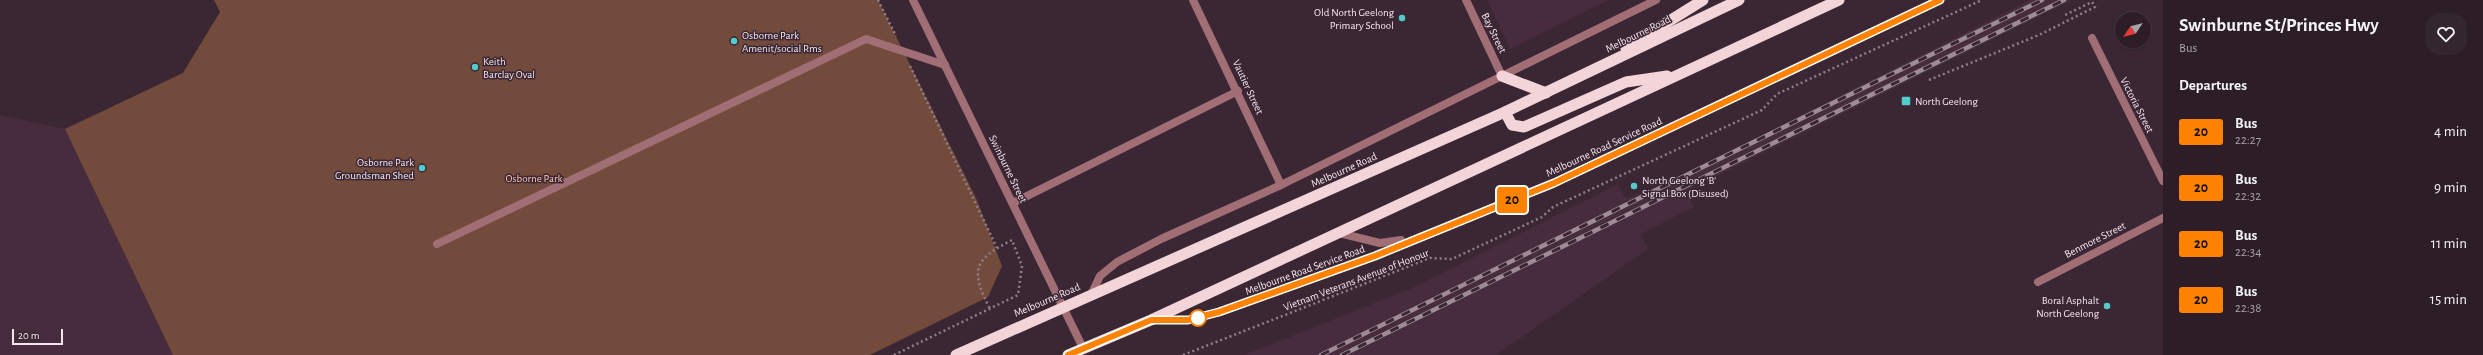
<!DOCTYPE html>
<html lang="en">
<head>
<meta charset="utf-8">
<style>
  body { margin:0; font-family:"Alegreya Sans",sans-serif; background:#34262f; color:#f1f3f6; height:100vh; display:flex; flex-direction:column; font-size:15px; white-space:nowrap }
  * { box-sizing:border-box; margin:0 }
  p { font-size:13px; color:#a6a2a7 }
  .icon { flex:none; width:22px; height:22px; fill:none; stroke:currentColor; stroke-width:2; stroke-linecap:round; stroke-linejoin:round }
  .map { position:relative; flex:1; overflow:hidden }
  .details { display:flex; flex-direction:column; background:#2c1d27; width:320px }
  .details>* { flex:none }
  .badge { padding:0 8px; border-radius:3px; font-size:14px; line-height:26px }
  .needle { width:26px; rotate:235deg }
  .fabs { position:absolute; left:2115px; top:12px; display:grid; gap:8px }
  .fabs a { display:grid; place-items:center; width:36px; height:36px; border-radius:50%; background:#2c1d27; box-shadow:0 1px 3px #0004,0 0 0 1px #483b44; font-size:20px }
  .scale { position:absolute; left:12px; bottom:10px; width:51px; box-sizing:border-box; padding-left:4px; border:2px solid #f2e5ed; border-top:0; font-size:11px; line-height:14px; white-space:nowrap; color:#f2e5ed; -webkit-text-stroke:3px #3b2734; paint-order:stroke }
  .map>.badge { position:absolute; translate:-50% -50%; box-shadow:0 0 0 2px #fff }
  h2 { padding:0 16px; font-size:15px; line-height:36px }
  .round { display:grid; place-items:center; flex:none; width:42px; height:42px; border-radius:16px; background:#34262f }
  .head { display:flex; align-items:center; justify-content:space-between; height:68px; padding:0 16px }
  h1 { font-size:19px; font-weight:700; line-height:30px }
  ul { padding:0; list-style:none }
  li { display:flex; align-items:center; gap:12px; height:56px; padding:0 16px }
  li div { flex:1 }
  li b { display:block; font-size:15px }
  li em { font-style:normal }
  li .badge { min-width:44px; font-weight:700; text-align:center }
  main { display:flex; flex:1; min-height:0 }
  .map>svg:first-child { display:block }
</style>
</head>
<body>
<main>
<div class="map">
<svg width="2163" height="355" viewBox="0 0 2163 355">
  <rect width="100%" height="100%" fill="#3b2734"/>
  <g fill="#472c3d">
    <polygon points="1487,0 1609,0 1510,49"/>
    <polygon points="2030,0 2072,0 1686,191 1694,207 1641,234 1648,249 1496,355 1244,355 1412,288 1618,184 1626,199 1681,176"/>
    <polygon points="0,115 65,129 173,355 0,355"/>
  </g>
  <polygon fill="#734b3c" points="214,0 878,0 976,198 1002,266 988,297 870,355 173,355 65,129 183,73 220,12"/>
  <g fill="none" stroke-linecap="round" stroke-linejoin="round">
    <g stroke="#907f89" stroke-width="2.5" stroke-dasharray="2 3" stroke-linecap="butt">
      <polyline points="878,0 896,36"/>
      <polyline points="910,66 997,248"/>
      <polyline points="1929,80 2039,35 2095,7 2092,2 2065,15"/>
      <path d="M894,355L1018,295L1022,266L1012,240C973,260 970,270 990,309"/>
      <polyline points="1183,355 1430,258 1452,259 1542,217 1553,207 1762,110 1777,94 1982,0"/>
    </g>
    <g stroke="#a06e74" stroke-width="8">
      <polyline points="1013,203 1238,91"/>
      <polyline points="1339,233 1380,243 1401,240"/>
      <polyline points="437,244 866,39 945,65"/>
      <polyline points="2038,282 2163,218"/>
      <polyline points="1154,320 1188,320 1219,312 1375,256 1554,183 1940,0"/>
    </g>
    <g stroke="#a06e74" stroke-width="8">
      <polyline points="913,0 1083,348"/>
      <polyline points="1193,0 1281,185"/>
      <polyline points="1466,0 1502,76"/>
      <polyline points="2092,38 2163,181"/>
      <polyline points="1091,295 1100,276 1117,262 1161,239 1281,185 1656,0"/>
    </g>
    <g stroke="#f3d4d8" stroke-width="11">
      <polyline points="1626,48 1703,0"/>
      <polyline points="1502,76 1546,93"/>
      <polyline points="1505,112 1512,125 1524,127 1626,82 1667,76"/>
      <polyline points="956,355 1505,112 1739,0"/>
      <polyline points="1068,355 1151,320 1839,0"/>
    </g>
    <g stroke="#9d8c97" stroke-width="4.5">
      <g id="rail">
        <polyline points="1321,355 2042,0"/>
        <polyline points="1342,355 2064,0"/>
      </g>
    </g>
    <use href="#rail" stroke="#3b2734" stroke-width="3" stroke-dasharray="9" stroke-linecap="butt"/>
  </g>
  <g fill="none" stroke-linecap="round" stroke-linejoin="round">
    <g stroke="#fff" stroke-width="9">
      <polyline id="line" points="1068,355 1151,320 1188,320 1219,312 1375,256 1554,183 1940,0"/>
    </g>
    <use href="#line" stroke="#ff8200" stroke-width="6"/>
  </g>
  <g fill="#53cdc9" stroke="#3b2734" stroke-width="1.5">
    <circle cx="1402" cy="18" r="4"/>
    <circle cx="734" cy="41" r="4"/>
    <circle cx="475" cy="67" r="4"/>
    <rect x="1901" y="96" width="10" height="10" rx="2"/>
    <circle cx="422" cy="168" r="4"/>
    <circle cx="1634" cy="186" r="4"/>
    <circle cx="2107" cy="306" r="4"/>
  </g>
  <circle fill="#fff" stroke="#ff8200" stroke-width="2" cx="1198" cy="318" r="8"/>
  <g text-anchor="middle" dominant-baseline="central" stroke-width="3" stroke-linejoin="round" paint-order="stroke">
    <g font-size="11" fill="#f2e5ed" stroke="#3b2734" text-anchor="start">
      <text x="1394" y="12" text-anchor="end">Old North Geelong<tspan x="1394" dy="13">Primary School</tspan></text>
      <text x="742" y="35">Osborne Park<tspan x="742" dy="13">Amenit/social Rms</tspan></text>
      <text x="483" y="61">Keith<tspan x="483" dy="13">Barclay Oval</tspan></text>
      <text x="1915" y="101">North Geelong</text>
      <text x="414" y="162" text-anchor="end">Osborne Park<tspan x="414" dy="13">Groundsman Shed</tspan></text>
      <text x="1642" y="180">North Geelong 'B'<tspan x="1642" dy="13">Signal Box (Disused)</tspan></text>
      <text x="2099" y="300" text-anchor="end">Boral Asphalt<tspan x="2099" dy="13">North Geelong</tspan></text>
    </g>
    <g font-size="11" fill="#f2e5ed" stroke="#3b2734">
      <text transform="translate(1494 33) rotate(64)">Bay Street</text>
      <text transform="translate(1638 34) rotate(-26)">Melbourne Road</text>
      <text transform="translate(1248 87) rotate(65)">Vautier Street</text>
      <text transform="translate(2137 105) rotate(63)">Victoria Street</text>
      <text transform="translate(1604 147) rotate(-25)">Melbourne Road Service Road</text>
      <text transform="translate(1008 169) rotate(64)">Swinburne Street</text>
      <text transform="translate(1344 170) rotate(-24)">Melbourne Road</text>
      <text transform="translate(2095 240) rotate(-27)">Benmore Street</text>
      <text transform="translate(1305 270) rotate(-20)">Melbourne Road Service Road</text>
      <text transform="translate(1356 280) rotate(-21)">Vietnam Veterans Avenue of Honour</text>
      <text transform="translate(1047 300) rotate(-23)">Melbourne Road</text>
    </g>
    <g font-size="11" fill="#fdc6b2" stroke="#3b2734">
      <text x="534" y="178">Osborne Park</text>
    </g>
  </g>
</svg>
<div class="fabs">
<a><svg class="needle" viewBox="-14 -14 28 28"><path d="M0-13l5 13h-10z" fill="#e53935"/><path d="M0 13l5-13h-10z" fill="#a6a2a7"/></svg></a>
</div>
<div class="scale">20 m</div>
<b class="badge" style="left:1512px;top:200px;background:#ff8200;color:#111">20</b>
</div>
<section class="details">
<div class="head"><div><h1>Swinburne St/Princes Hwy</h1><p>Bus</p></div><a class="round"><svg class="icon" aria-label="heart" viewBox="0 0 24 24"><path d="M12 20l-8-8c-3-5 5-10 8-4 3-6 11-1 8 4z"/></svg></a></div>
<h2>Departures</h2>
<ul>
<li><span class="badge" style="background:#ff8200;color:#111">20</span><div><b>Bus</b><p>22:27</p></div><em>4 min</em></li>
<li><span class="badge" style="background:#ff8200;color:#111">20</span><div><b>Bus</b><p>22:32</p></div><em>9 min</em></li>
<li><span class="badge" style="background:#ff8200;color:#111">20</span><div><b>Bus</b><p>22:34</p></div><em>11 min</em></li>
<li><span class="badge" style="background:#ff8200;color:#111">20</span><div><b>Bus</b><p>22:38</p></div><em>15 min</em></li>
</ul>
</section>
</main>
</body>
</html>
